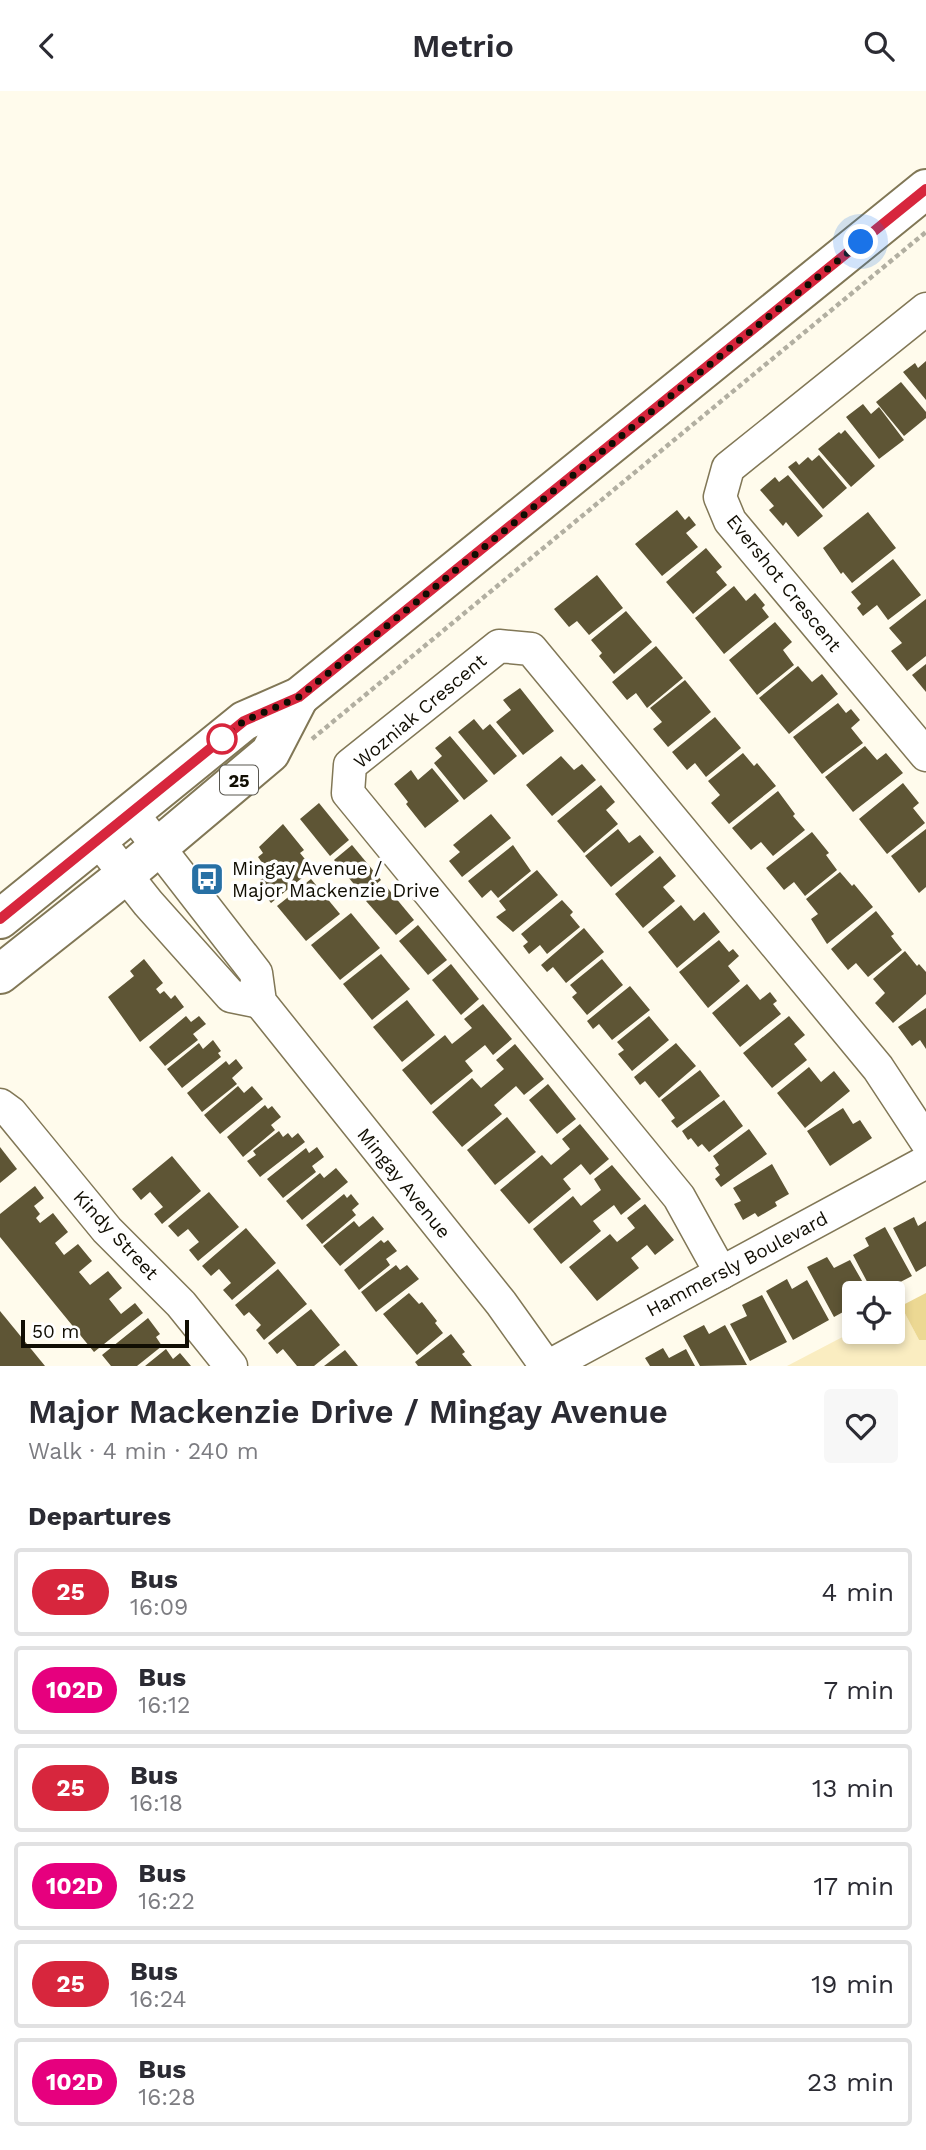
<!DOCTYPE html>
<html lang="en">
<head>
<meta charset="utf-8">
<style>
  body { margin:0; font-family:"Work Sans",sans-serif; background:#f7f7f7; color:#2b2b33; height:100vh; display:flex; flex-direction:column; font-size:26px; white-space:nowrap }
  * { box-sizing:border-box; margin:0 }
  p { font-size:23px; color:#7c7c81 }
  .icon { flex:none; width:38px; height:38px; fill:none; stroke:currentColor; stroke-width:2; stroke-linecap:round; stroke-linejoin:round }
  .map { position:relative; height:1275px; overflow:hidden }
  .side { display:flex; flex-direction:column; background:#fff; flex:1 }
  .side>* { flex:none }
  .badge { padding:0 14px; border-radius:23px; font-size:24px; line-height:46px }
  .fabs { position:absolute; left:842px; top:1190px; display:grid; gap:14px }
  .fabs a { display:grid; place-items:center; width:63px; height:63px; border-radius:7px; background:#fff; box-shadow:0 4px 10px #0003; font-size:35px }
  .scale { position:absolute; left:21px; bottom:18px; width:168px; box-sizing:border-box; padding-left:7px; border:4px solid #110e03; border-top:0; font-size:19px; line-height:24px; white-space:nowrap; color:#110e03; -webkit-text-stroke:5px #fff; paint-order:stroke }
  .you { position:absolute; width:35px; height:35px; margin:-18px; border:5px solid #fff; border-radius:50%; background:#1a73e8; box-shadow:0 0 0 10px #1a73e833 }
  .map>.badge { position:absolute; translate:-50% -50%; box-shadow:0 0 0 4px #fff }
  h2 { padding:0 28px; font-size:26px; line-height:63px }
  .round { display:grid; place-items:center; flex:none; width:74px; height:74px; border-radius:7px; background:#f7f7f7 }
  .head { display:flex; align-items:center; justify-content:space-between; height:119px; padding:0 28px }
  h1 { font-size:33px; font-weight:600; line-height:52px }
  ul { padding:0; list-style:none }
  li { display:flex; align-items:center; gap:21px; height:88px; margin:0 14px 10px; padding:0 14px; border:4px solid #e1e1e2; border-radius:7px }
  li div { flex:1 }
  li b { display:block; font-size:26px }
  li em { font-style:normal }
  li .badge { min-width:77px; font-weight:700; text-align:center }
  header { display:flex; justify-content:space-between; align-items:center; height:91px; padding:0 28px; background:#fff; font-size:32px; font-weight:600 }
  .map>svg:first-child { display:block }
</style>
</head>
<body>
<header><svg class="icon" aria-label="back" viewBox="0 0 24 24"><path d="M15 5l-7 7 7 7"/></svg>Metrio<svg class="icon" aria-label="search" viewBox="0 0 24 24"><circle cx="10" cy="10" r="6"/><path d="M15 15l6 6"/></svg></header>
<div class="map">
<svg width="926" height="1275" viewBox="0 0 926 1275">
  <rect width="100%" height="100%" fill="#fffbec"/>
  <polygon fill="#faedc1" points="901,1215 919,1249 926,1249 926,1275 787,1275 854,1240 892,1241 893,1219"/>
  <polygon fill="#ecd893" points="926,1202 926,1249 919,1249 901,1215"/>
  <g fill="#5e5535">
    <polygon points="926,270 926,309 903,281 915,272 918,277"/>
    <polygon points="901,291 926,321 926,327 904,345 876,311"/>
    <polygon points="863,313 871,323 879,316 904,349 879,368 846,326"/>
    <polygon points="845,339 875,375 851,396 818,358 839,341 841,343"/>
    <polygon points="819,364 847,397 823,418 788,376 796,370 799,374 808,366 812,370"/>
    <polygon points="788,384 823,425 798,446 786,431 783,435 769,419 774,415 760,399 775,386 779,391"/>
    <polygon points="677,419 685,429 689,425 696,434 686,442 698,456 662,485 635,453"/>
    <polygon points="868,421 896,457 852,492 843,481 841,483 823,457"/>
    <polygon points="706,457 722,476 716,481 727,494 693,523 666,491"/>
    <polygon points="893,468 921,504 888,529 877,514 863,525 857,517 861,513 851,501"/>
    <polygon points="597,484 623,517 589,544 577,530 569,536 554,518"/>
    <polygon points="734,495 746,510 755,502 765,514 762,517 769,526 724,563 695,527"/>
    <polygon points="926,508 926,565 907,580 891,560 902,552 889,537"/>
    <polygon points="626,520 652,551 614,583 599,565 602,562 591,549"/>
    <polygon points="775,531 792,551 783,559 794,574 757,604 729,569"/>
    <polygon points="656,555 683,587 647,617 636,602 627,609 612,591"/>
    <polygon points="926,573 926,601 912,584"/>
    <polygon points="798,575 812,591 822,583 838,603 789,643 759,607"/>
    <polygon points="685,589 711,621 668,656 653,638 662,631 650,617"/>
    <polygon points="520,597 554,640 523,664 496,631 511,619 503,609"/>
    <polygon points="838,612 846,622 851,618 860,629 851,637 863,652 822,683 793,646"/>
    <polygon points="715,626 741,657 706,686 695,672 687,679 672,661"/>
    <polygon points="474,628 483,639 490,633 517,665 494,684 458,641"/>
    <polygon points="450,645 488,690 464,709 434,672 442,665 435,657"/>
    <polygon points="865,655 877,669 886,662 903,682 853,721 825,686"/>
    <polygon points="743,662 754,675 757,672 776,695 729,733 711,712 720,704 708,690"/>
    <polygon points="561,665 574,679 582,673 596,689 552,725 526,694"/>
    <polygon points="432,677 459,710 425,737 406,713 408,711 394,693 411,679 418,689"/>
    <polygon points="903,692 919,712 913,717 925,732 887,763 859,728"/>
    <polygon points="601,694 615,711 606,719 618,733 584,762 557,730"/>
    <polygon points="778,700 795,723 793,725 805,739 773,765 761,751 751,759 732,737"/>
    <polygon points="319,712 349,749 330,765 300,728"/>
    <polygon points="491,723 511,747 462,786 449,770 460,761 453,754"/>
    <polygon points="283,733 304,759 300,762 313,778 271,812 260,798 264,796 259,790 264,786 257,777 263,773 258,766 263,762 259,756"/>
    <polygon points="618,738 629,752 640,744 654,761 611,796 585,765"/>
    <polygon points="926,738 926,796 919,802 891,765"/>
    <polygon points="812,741 829,762 826,764 837,779 805,805 794,791 784,799 766,777"/>
    <polygon points="352,754 381,789 363,804 334,769"/>
    <polygon points="513,754 531,780 498,807 491,799 482,807 468,790"/>
    <polygon points="660,765 676,785 663,796 675,810 643,837 615,803"/>
    <polygon points="537,779 558,804 513,841 496,826 506,819 499,810"/>
    <polygon points="840,781 852,795 854,793 873,816 827,853 811,828 818,823 806,808"/>
    <polygon points="311,788 340,823 306,850 277,815"/>
    <polygon points="385,794 414,829 396,844 366,810"/>
    <polygon points="562,809 573,821 570,824 580,836 547,863 540,854 529,863 523,855 528,851 521,843"/>
    <polygon points="681,814 694,830 704,821 720,841 677,877 648,841"/>
    <polygon points="876,820 894,843 891,845 902,859 868,886 856,872 848,879 831,858"/>
    <polygon points="351,822 380,857 340,889 311,854"/>
    <polygon points="418,834 447,869 428,884 399,850"/>
    <polygon points="584,837 604,861 566,892 553,876 547,881 541,874"/>
    <polygon points="719,849 729,861 733,858 739,865 728,875 740,890 708,917 679,881"/>
    <polygon points="905,860 917,875 919,873 926,881 926,903 893,932 875,912 885,902 873,888"/>
    <polygon points="381,863 410,898 372,929 343,893"/>
    <polygon points="144,868 163,892 156,898 160,903 164,900 171,908 175,904 184,916 140,951 108,906 134,885 130,880"/>
    <polygon points="602,868 623,894 587,924 572,906 577,902 570,894"/>
    <polygon points="451,873 479,908 461,924 432,889"/>
    <polygon points="747,893 760,909 770,901 777,910 773,913 781,923 740,956 712,922"/>
    <polygon points="630,895 650,919 612,949 599,933 593,938 587,930"/>
    <polygon points="407,909 435,944 402,971 373,936"/>
    <polygon points="483,913 512,948 493,964 485,954 465,970 473,980 431,1014 402,979 445,944 452,953 472,937 464,928"/>
    <polygon points="926,917 926,958 920,949 912,955 898,936"/>
    <polygon points="186,925 191,931 199,925 206,933 193,943 198,949 165,975 149,956"/>
    <polygon points="649,925 669,949 632,980 618,963 624,959 617,951"/>
    <polygon points="789,925 805,944 794,953 807,969 772,997 743,962"/>
    <polygon points="213,949 221,960 218,962 221,966 182,997 167,978 199,952 203,958"/>
    <polygon points="676,952 696,975 659,1007 645,990 640,994 634,986"/>
    <polygon points="515,953 544,988 524,1004 516,995 494,1014 502,1023 462,1056 432,1021 472,987 481,997 504,978 496,969"/>
    <polygon points="236,968 243,977 232,987 237,993 202,1021 187,1002 226,970 229,974"/>
    <polygon points="809,976 821,991 834,980 850,1000 805,1037 777,1002"/>
    <polygon points="700,979 720,1005 677,1037 671,1030 675,1027 661,1009"/>
    <polygon points="548,993 576,1028 557,1043 529,1009"/>
    <polygon points="238,995 244,1002 252,995 263,1008 220,1043 204,1024"/>
    <polygon points="724,1009 743,1035 709,1061 702,1053 698,1056 691,1047 688,1049 682,1040"/>
    <polygon points="265,1014 268,1018 272,1015 281,1026 271,1034 275,1039 243,1066 227,1046"/>
    <polygon points="843,1017 853,1033 860,1029 872,1047 830,1075 807,1040"/>
    <polygon points="507,1026 536,1061 495,1094 467,1059"/>
    <polygon points="580,1033 609,1068 590,1084 581,1073 563,1088 571,1098 529,1133 500,1099 542,1064 551,1074 570,1058 562,1048"/>
    <polygon points="749,1038 767,1063 721,1096 715,1088 720,1084 715,1077 719,1074 713,1065"/>
    <polygon points="279,1040 283,1046 288,1042 292,1047 298,1042 305,1051 260,1086 247,1070 256,1064 253,1060"/>
    <polygon points="0,1056 17,1078 0,1092"/>
    <polygon points="317,1056 324,1066 312,1075 316,1081 283,1107 267,1088 306,1057 309,1062"/>
    <polygon points="172,1065 201,1100 162,1133 154,1123 163,1116 150,1101 141,1109 132,1098"/>
    <polygon points="772,1073 789,1103 775,1111 777,1115 758,1126 755,1122 743,1129 734,1113 741,1110 733,1097"/>
    <polygon points="612,1074 641,1108 621,1124 614,1114 593,1130 601,1140 561,1173 533,1138 573,1105 581,1115 601,1099 594,1088"/>
    <polygon points="336,1077 348,1091 302,1129 286,1110 320,1082 324,1087"/>
    <polygon points="35,1095 44,1107 34,1115 40,1123 36,1127 40,1132 53,1122 68,1141 55,1152 64,1164 78,1153 92,1170 79,1181 90,1194 108,1180 122,1197 109,1208 121,1223 135,1212 143,1222 94,1261 0,1146 0,1123"/>
    <polygon points="209,1101 239,1136 198,1170 189,1159 199,1151 188,1138 178,1146 168,1135"/>
    <polygon points="344,1103 347,1107 351,1103 359,1113 352,1119 356,1124 322,1153 306,1134"/>
    <polygon points="645,1113 674,1149 655,1164 647,1154 631,1167 639,1177 597,1210 569,1176 610,1143 617,1151 635,1137 627,1127"/>
    <polygon points="373,1125 384,1138 340,1175 323,1155 354,1130 359,1136"/>
    <polygon points="914,1126 918,1135 926,1130 926,1175 916,1181 893,1137"/>
    <polygon points="885,1136 912,1185 879,1202 873,1202 853,1164 869,1155 865,1147"/>
    <polygon points="246,1137 276,1172 232,1209 223,1199 231,1192 219,1178 211,1185 202,1175"/>
    <polygon points="381,1149 384,1152 388,1149 397,1160 386,1168 390,1174 359,1199 344,1179"/>
    <polygon points="827,1166 834,1177 850,1169 869,1202 854,1202 854,1215 834,1226 807,1176"/>
    <polygon points="396,1174 400,1179 407,1174 419,1188 376,1221 361,1201"/>
    <polygon points="278,1178 307,1213 264,1249 256,1239 261,1234 249,1221 244,1225 235,1214"/>
    <polygon points="787,1188 792,1198 807,1189 829,1229 793,1249 766,1200"/>
    <polygon points="409,1202 419,1213 422,1211 437,1230 435,1232 443,1242 417,1264 383,1223"/>
    <polygon points="762,1204 787,1251 750,1270 730,1233 747,1225 742,1214"/>
    <polygon points="311,1218 340,1254 314,1275 297,1275 283,1258 277,1263 268,1252"/>
    <polygon points="0,1220 45,1275 0,1275"/>
    <polygon points="148,1227 160,1243 156,1246 162,1255 137,1275 111,1275 102,1264"/>
    <polygon points="704,1234 709,1243 725,1234 747,1274 700,1275 683,1245"/>
    <polygon points="451,1243 465,1261 462,1263 472,1275 418,1275 415,1271"/>
    <polygon points="663,1257 669,1267 686,1258 695,1275 650,1275 645,1267"/>
    <polygon points="166,1258 173,1268 180,1262 191,1275 145,1275"/>
    <polygon points="345,1259 358,1275 324,1275"/>
  </g>
  <g fill="none" stroke-linecap="round" stroke-linejoin="round">
    <g stroke="#817756" stroke-width="35">
      <g id="minor">
        <polyline points="926,218 728,377 720,406 730,430 926,664"/>
        <polyline points="132,722 256,882 260,911 501,1212 546,1275"/>
        <polyline points="98,749 148,812 231,905 260,911"/>
        <polyline points="0,1014 11,1022 107,1139 181,1213 231,1275"/>
        <polyline points="721,1182 679,1106 348,702 350,674 499,555 531,558 878,977 926,1050"/>
        <polyline points="549,1275 926,1071"/>
      </g>
    </g>
    <g stroke="#817756" stroke-width="42">
      <g id="major">
        <polyline points="0,828 244,630 299,606 926,98"/>
        <polyline points="0,883 125,784 270,662 299,606"/>
      </g>
    </g>
    <polyline stroke="#b2afa1" stroke-width="4.5" stroke-dasharray="5 3.5" stroke-linecap="butt" points="312,648 926,141"/>
    <use href="#minor" stroke="#fff" stroke-width="32"/>
    <use href="#major" stroke="#fff" stroke-width="38"/>
  </g>
  <g fill="none" stroke-linecap="round" stroke-linejoin="round">
    <g stroke="#fff" stroke-width="16">
      <polyline id="line" points="0,828 244,630 299,606 926,98"/>
    </g>
    <use href="#line" stroke="#d7263d" stroke-width="10"/>
    <polyline stroke="#110e03" stroke-width="7" stroke-dasharray="0 12.6" points="222,648 244,630 299,606 861,151"/>
  </g>
  <defs>
    <g id="bus-square" transform="scale(1.75)"><rect x="-9" y="-9" width="18" height="18" rx="4" fill="#2770a4" stroke="#fff"/><path d="M-5-6H5V4H4V6H2V4H-2V6H-4V4H-5ZM-3.5-4V0h7V-4ZM-3.5 1.2v1.5H-2V1.2ZM2 1.2v1.5H3.5V1.2Z" fill="#fff"/></g>
  </defs>
  <g fill-rule="evenodd">
    <use href="#bus-square" x="207" y="788"/>
  </g>
  <circle fill="#fff" stroke="#d7263d" stroke-width="3.5" cx="222" cy="648" r="14"/>
  <g text-anchor="middle" dominant-baseline="central" stroke-width="7" stroke-linejoin="round" paint-order="stroke">
    <rect fill="#fff" stroke="#58564f" stroke-width="2" x="220" y="674.5" width="38" height="29" rx="5"/>
    <g font-size="18" font-weight="bold" fill="#110e03">
      <text x="239" y="689">25</text>
    </g>
    <g font-size="19" fill="#110e03" stroke="#fff">
      <text transform="translate(784 492) rotate(51)">Evershot Crescent</text>
      <text transform="translate(420 620) rotate(-40)">Wozniak Crescent</text>
      <text transform="translate(404 1092) rotate(51)">Mingay Avenue</text>
      <text transform="translate(116 1144) rotate(47)">Kindy Street</text>
      <text transform="translate(737 1173) rotate(-28)">Hammersly Boulevard</text>
    </g>
    <g font-size="19" fill="#110e03" stroke="#fff" text-anchor="start">
      <text x="232" y="777">Mingay Avenue /<tspan x="232" dy="22">Major Mackenzie Drive</tspan></text>
    </g>
  </g>
</svg>
<div class="fabs">
<a><svg class="icon" aria-label="locate" viewBox="0 0 24 24"><circle cx="12" cy="12" r="6"/><path d="M12 2v4M12 18v4M2 12h4M18 12h4"/></svg></a>
</div>
<div class="scale">50 m</div>
<div class="you" style="left:861px;top:151px"></div>
</div>
<section class="side">
<div class="head"><div><h1>Major Mackenzie Drive / Mingay Avenue</h1><p>Walk · 4 min · 240 m</p></div><a class="round"><svg class="icon" aria-label="heart" viewBox="0 0 24 24"><path d="M12 20l-8-8c-3-5 5-10 8-4 3-6 11-1 8 4z"/></svg></a></div>
<h2>Departures</h2>
<ul>
<li><span class="badge" style="background:#d7263d;color:#fff">25</span><div><b>Bus</b><p>16:09</p></div><em>4 min</em></li>
<li><span class="badge" style="background:#e6007e;color:#fff">102D</span><div><b>Bus</b><p>16:12</p></div><em>7 min</em></li>
<li><span class="badge" style="background:#d7263d;color:#fff">25</span><div><b>Bus</b><p>16:18</p></div><em>13 min</em></li>
<li><span class="badge" style="background:#e6007e;color:#fff">102D</span><div><b>Bus</b><p>16:22</p></div><em>17 min</em></li>
<li><span class="badge" style="background:#d7263d;color:#fff">25</span><div><b>Bus</b><p>16:24</p></div><em>19 min</em></li>
<li><span class="badge" style="background:#e6007e;color:#fff">102D</span><div><b>Bus</b><p>16:28</p></div><em>23 min</em></li>
</ul>
</section>
</body>
</html>
